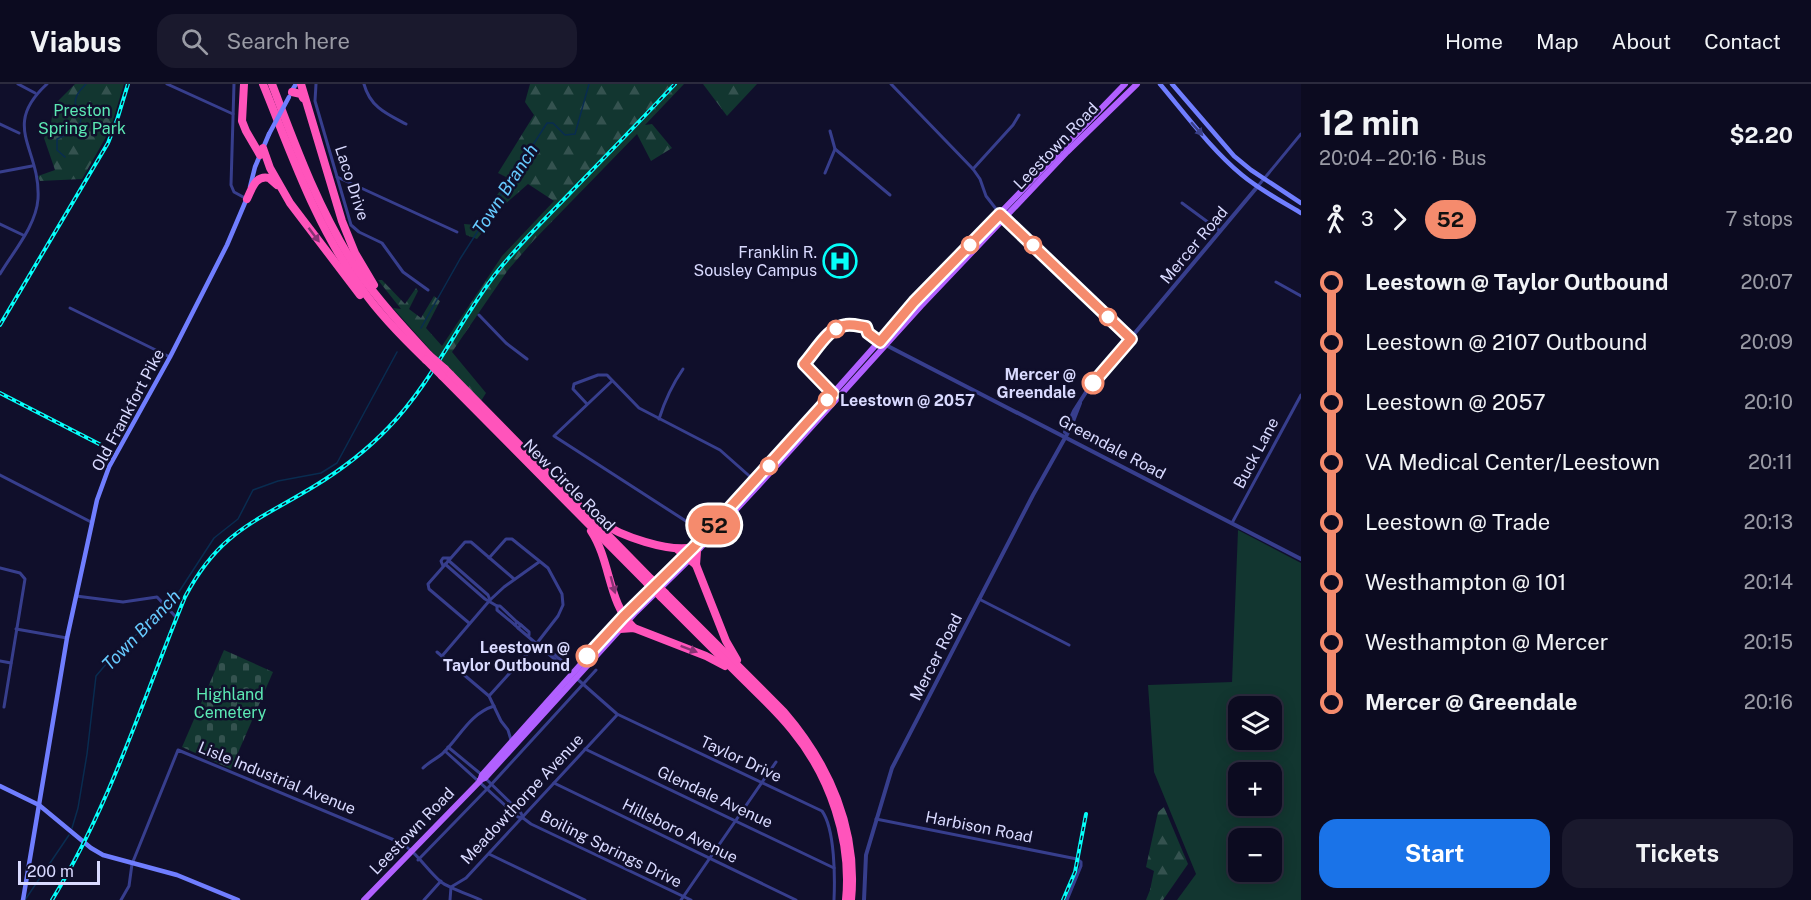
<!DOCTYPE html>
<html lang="en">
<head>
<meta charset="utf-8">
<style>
  body { margin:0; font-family:"Public Sans",sans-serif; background:#1a192d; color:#f1f3f6; height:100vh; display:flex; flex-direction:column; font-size:22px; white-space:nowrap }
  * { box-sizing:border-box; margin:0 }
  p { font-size:20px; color:#9a9ba5 }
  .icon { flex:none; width:33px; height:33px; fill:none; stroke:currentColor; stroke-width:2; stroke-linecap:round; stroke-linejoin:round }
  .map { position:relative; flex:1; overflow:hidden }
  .drawer { display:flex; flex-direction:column; background:#0c0b20; width:510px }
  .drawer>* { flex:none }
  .badge { padding:0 12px; border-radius:20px; font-size:21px; line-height:39px }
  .buttons { position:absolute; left:1228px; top:612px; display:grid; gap:12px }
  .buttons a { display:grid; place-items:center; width:54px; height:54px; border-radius:12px; background:#0c0b20; box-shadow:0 3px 15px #0003,0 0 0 2px #2c2b3e; font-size:30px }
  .scale { position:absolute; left:18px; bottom:15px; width:82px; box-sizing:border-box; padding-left:6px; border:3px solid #d9daff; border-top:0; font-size:16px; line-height:21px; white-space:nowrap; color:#d9daff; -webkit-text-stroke:4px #100f2b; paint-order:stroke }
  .map>.badge { position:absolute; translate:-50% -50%; box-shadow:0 0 0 3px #fff }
  .legs { display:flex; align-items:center; gap:9px; height:66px; padding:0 18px; font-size:20px }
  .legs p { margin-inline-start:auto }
  .summary { display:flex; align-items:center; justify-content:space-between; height:102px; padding:0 18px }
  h1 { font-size:33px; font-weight:700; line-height:45px }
  .button { display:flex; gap:12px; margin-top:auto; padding:12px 18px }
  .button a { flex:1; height:69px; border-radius:18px; background:#1a73e8; color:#fff; font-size:24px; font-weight:700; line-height:69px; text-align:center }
  .button a+a { background:#1a192d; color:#f1f3f6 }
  ul { padding:0 18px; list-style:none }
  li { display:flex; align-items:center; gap:21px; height:60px; font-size:22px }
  li i { display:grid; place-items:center; width:9px; height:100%; margin:0 8px; background:currentColor }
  li i::after { content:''; width:15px; height:15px; margin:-8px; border:4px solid; border-radius:50%; background:#0c0b20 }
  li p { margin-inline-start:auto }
  li:first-child i { background:linear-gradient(#0000 50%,currentColor 0) }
  li:last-child i { background:linear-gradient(currentColor 50%,#0000 0) }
  header { display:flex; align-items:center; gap:36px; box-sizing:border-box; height:84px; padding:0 30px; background:#0c0b20; border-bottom:2px solid #2c2b3e }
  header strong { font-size:28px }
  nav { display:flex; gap:33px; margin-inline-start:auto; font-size:21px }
  .search { width:420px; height:54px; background:#1a192d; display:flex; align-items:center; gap:15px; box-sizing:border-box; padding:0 21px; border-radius:18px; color:#9a9ba5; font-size:22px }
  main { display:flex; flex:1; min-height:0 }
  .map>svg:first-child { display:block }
</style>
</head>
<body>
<header>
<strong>Viabus</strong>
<div class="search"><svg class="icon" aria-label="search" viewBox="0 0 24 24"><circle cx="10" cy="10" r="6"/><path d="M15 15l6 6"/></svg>Search here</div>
<nav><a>Home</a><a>Map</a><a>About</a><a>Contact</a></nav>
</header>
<main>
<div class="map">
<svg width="1301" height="816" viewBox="0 0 1301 816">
  <defs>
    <pattern id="forest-firs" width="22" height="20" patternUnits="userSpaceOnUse" patternTransform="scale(1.5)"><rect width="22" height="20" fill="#123630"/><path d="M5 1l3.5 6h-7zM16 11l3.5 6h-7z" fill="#34524f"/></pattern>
    <pattern id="cemetery-stones" width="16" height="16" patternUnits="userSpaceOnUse" patternTransform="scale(1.5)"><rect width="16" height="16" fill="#123630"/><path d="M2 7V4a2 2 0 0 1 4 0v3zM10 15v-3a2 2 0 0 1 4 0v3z" fill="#34524f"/></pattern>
  </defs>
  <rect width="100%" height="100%" fill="#100f2b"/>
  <path fill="#123630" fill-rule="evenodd" d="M1238,446L1301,479V816H1177L1196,790L1154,688L1148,601L1232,598ZM1239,622H1272V656H1239ZM1239,688H1272V722H1239ZM1239,754H1272V788H1239Z"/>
  <g fill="url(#forest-firs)">
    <polygon points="75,0 124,0 110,46 82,95 40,97 38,92 55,86 44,54 51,39 54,21"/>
    <polygon points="530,0 684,0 645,41 652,40 672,64 651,77 637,50 534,156 508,186 452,268 486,309 481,317 442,279 393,224 401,225 378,196 382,196 405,220 416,204 418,207 409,225 421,234 434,212 440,217 426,244 442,262 502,172 554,117 528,100 504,121 477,155 466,151 464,140 476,141 502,104 506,93 498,89 534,31 525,18"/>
    <polygon points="703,0 757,0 727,32"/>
    <polygon points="1164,723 1188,780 1163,816 1146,816 1150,806 1154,787 1146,783 1158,728"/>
  </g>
  <polygon fill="url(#cemetery-stones)" points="224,566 273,588 231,685 182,663"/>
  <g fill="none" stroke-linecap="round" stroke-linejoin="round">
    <g stroke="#092c50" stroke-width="1.5">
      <path d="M65,73L57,66V55C64,52 81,45 81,34C81,29 79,29 77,25C72,15 79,7 86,0"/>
      <polyline points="421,244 460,175 547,39 553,39 565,51 575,50 589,0"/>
      <polyline points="72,744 78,724 87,670 96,592 113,572 173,517 214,454 238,435 253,406 278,397 321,389 337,379 397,268"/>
      <polyline points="25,816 69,751"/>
    </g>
    <g stroke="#373e8d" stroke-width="3">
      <polyline points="18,0 35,9"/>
      <polyline points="167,0 233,30"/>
      <polyline points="234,0 231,101 234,108 245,114"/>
      <polyline points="316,0 315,17 351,141 359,148 382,159 403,188 428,206"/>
      <path d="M364,0C370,23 387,30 406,40"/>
      <polyline points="891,0 973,85 980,95 986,112 1000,130 1131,255"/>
      <polyline points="0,40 19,49"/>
      <polyline points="835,65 890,111"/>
      <polyline points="973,85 1013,41 1019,31"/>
      <polyline points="0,88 32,82"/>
      <polyline points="825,89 835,65 830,47"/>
      <polyline points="337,93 457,148"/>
      <polyline points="1258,102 1301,50"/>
      <polyline points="1182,119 1220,147"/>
      <polyline points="0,140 23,151"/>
      <path d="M0,190C13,168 36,142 38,115C41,64 0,43 47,0"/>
      <polyline points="1276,198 1301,212"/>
      <polyline points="70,224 170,273"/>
      <polyline points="479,231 506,259 527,275"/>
      <polyline points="612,297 554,352 692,441 700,443 715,428 720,428 724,431"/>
      <polyline points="587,320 573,305 574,300 598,291 607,291 639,324 720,366 755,397"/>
      <path d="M659,335C665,316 672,301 683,285"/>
      <polyline points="0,391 91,438"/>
      <polyline points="1232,439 1301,311"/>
      <polyline points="448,476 488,511 490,516"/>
      <polyline points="445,480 485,515 497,522 497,526 515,541"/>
      <polyline points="443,482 441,477 443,474 450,474"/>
      <polyline points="0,484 20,489 25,495 4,623"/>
      <polyline points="76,512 123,518 157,513 175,532"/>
      <polyline points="979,515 1069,561"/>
      <polyline points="497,522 500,522 517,538"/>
      <polygon points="517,538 521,541 518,544 515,541"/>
      <polyline points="469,539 429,505 428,500 465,458 471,458 514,495"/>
      <polyline points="521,541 529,548 529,551"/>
      <polyline points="518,544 571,589 569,583 542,560 537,559"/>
      <polyline points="16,545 67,554"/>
      <polyline points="437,568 489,612 501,637 508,646 511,656"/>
      <polyline points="442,572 490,516 504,503 539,478"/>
      <polyline points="0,577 11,579"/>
      <path d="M575,593L617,630L822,727C835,745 835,794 834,816"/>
      <polyline points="489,612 537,559 558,532 563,521 562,510 548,484 512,455 506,455 489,474"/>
      <polyline points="448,663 482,691 521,729 523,734"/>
      <polyline points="585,665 834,784"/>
      <polyline points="445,667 518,733 523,734 531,740 691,816"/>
      <path d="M423,684C429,678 436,675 442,670C460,653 469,630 494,622"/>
      <polyline points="554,699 796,816"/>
      <polyline points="876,735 1077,775 1081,778 1081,782 1067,816"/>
      <polyline points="489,770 585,816"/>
      <polyline points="418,776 488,704 596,586"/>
      <path d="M121,816L129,802L132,780L178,666L399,758C416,767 426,785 441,798C449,804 470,811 481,816"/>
      <polyline points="424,816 441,797"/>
      <polyline points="450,816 451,803 466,794 617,631"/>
      <polyline points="681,816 776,678"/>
    </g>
    <g stroke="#373e8d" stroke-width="4">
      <polyline points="880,258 1301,475"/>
      <polyline points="1065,348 1074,327 1088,305 1258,102"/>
      <polyline points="864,816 866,771 892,684 1033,411 1070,345 1080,319"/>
    </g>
    <g stroke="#707eff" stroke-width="4.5">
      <path d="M1160,0C1186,31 1211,65 1242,91C1260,106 1281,117 1301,129"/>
      <polyline points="1172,0 1234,72 1251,86 1301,119"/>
      <polyline points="291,8 296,0"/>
      <polyline points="250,103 255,83 269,50"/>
      <polyline points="0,702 39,721 91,764 103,771 177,791 238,816"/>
      <polyline points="23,816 67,554 97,416 109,383 170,273 227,161 247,114"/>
    </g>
    <g stroke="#b160ff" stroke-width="6">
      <polyline points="480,696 485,694 636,528 690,475 758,402 921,222 1067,68 1137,0"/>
      <polyline points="364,816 480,697 482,691 623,533 686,472 788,360 914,218 1125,0"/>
    </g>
    <g stroke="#ff54bb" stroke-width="8">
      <polyline points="244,0 242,37 246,47 260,71"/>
      <path d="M263,0C292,71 316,143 362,205C380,231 403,254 426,276"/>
      <path d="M272,0C296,64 320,129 358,187C379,217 404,244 429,271"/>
      <polyline points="301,0 342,137 355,169 374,201"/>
      <polyline points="292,8 301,10 303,14"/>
      <polyline points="263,64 270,84 290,119 360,211"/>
      <path d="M247,115C252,105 255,91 269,94L277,101"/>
      <polyline points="445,285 651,495"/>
      <polyline points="442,292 647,499"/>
      <path d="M599,437C620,452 669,469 694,463"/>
      <path d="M591,447C611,477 608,520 634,544"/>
      <polyline points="677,465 696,481"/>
      <polyline points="697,467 696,481 726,557 737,576"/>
      <path d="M665,509L784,628C829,680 858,746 851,816"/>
      <path d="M661,513C687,539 713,565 738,590C757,609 776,626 792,646C830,692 852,756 846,816"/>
      <polyline points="620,545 634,544 706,572 725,582"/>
    </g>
    <g stroke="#05fffa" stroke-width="4">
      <g id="rail">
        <polyline points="0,241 108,59 117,36 128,0"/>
        <polyline points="0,309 105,363"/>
        <path d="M52,816C110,722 143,615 185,513C219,448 255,438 313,403C341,386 366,367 388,344C433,298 458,238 497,188C520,159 546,134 571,108C606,72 641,36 675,0"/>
        <polyline points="1063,816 1075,788 1086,730"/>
      </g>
    </g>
    <use href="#rail" stroke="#100f2b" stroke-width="1.5" stroke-dasharray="4.5" stroke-linecap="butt"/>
    <polyline stroke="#707eff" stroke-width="4.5" points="269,50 289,13"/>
    <g stroke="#ff54bb" stroke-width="8">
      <polyline points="429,271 445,285"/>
      <polyline points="426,276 442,292"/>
      <polyline points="651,495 665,509"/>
      <polyline points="647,499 661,513"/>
    </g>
  </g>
  <defs><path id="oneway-solid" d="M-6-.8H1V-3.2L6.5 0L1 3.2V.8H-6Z" transform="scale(1.5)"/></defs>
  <use fill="#3b418a" href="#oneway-solid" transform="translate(1197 45) rotate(49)"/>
  <g fill="#883273">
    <use href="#oneway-solid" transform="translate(314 151) rotate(53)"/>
    <use href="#oneway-solid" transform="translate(613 501) rotate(75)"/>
    <use href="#oneway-solid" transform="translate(689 565) rotate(21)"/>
  </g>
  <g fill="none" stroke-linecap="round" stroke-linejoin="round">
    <g stroke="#fff" stroke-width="14">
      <path id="line-1" d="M587,572L623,533L694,463L833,310L804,280C816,267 828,243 846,241C853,240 859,242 866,243L868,249L880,258L914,218L1000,130L1131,255L1093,299"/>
    </g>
    <use href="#line-1" stroke="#f58b6d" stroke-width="9"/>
  </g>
  <defs>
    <g id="hospital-ring" transform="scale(1.725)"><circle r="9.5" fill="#100f2b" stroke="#05fffa" stroke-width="1.5"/><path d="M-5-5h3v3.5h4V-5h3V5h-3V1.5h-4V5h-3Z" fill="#05fffa"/></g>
  </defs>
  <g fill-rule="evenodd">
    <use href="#hospital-ring" x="840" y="177"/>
  </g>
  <g fill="#fff" stroke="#f58b6d" stroke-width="3">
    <circle cx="970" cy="161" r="8"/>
    <circle cx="1033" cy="161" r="8"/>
    <circle cx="1108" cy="233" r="8"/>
    <circle cx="836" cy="245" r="8"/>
    <circle cx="1093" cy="299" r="10"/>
    <circle cx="827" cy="316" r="8"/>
    <circle cx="769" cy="382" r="8"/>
    <circle cx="587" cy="572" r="10"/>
  </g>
  <g text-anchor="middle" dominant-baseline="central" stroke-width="5" stroke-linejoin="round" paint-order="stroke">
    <g font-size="16" fill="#5ce8b4" stroke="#100f2b">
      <text x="82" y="26">Preston<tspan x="82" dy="18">Spring Park</tspan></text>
      <text x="230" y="610">Highland<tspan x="230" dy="18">Cemetery</tspan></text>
    </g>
    <g font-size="16" fill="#d9daff" stroke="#100f2b">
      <text transform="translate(1056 62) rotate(-46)">Leestown Road</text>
      <text transform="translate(352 99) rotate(72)">Laco Drive</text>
      <text transform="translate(1194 161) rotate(-50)">Mercer Road</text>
      <text transform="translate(128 326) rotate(-62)">Old Frankfort Pike</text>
      <text transform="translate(1112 363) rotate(28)">Greendale Road</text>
      <text transform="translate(1256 369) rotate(-62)">Buck Lane</text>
      <text transform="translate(569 401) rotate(45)">New Circle Road</text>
      <text transform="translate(936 573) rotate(-63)">Mercer Road</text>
      <text transform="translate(741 675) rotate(25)">Taylor Drive</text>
      <text transform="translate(277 694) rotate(22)">Lisle Industrial Avenue</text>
      <text transform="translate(715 713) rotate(25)">Glendale Avenue</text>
      <text transform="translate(522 715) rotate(-47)">Meadowthorpe Avenue</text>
      <text transform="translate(979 743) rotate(11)">Harbison Road</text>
      <text transform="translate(412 747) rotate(-46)">Leestown Road</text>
      <text transform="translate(680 747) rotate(26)">Hillsboro Avenue</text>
      <text transform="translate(611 765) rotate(26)">Boiling Springs Drive</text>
    </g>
    <g font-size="16" fill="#d9daff" stroke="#100f2b" text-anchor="end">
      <text x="817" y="168">Franklin R.<tspan x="817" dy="18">Sousley Campus</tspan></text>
    </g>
    <g font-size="16" font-weight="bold" fill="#d9daff" stroke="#100f2b" text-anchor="end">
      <text x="1076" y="290">Mercer @<tspan x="1076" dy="18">Greendale</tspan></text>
      <text x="840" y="316" text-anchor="start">Leestown @ 2057</text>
      <text x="570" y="563">Leestown @<tspan x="570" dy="18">Taylor Outbound</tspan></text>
    </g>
    <g font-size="18" font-style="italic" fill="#67cbff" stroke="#100f2b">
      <text transform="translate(505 105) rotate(-57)">Town Branch</text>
      <text transform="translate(141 546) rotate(-46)">Town Branch</text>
    </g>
  </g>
</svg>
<div class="buttons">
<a><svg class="icon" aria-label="layers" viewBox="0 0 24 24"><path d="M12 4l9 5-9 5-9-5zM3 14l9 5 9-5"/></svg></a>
<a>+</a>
<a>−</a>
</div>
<div class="scale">200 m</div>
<b class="badge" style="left:714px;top:441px;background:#f58b6d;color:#111">52</b>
</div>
<section class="drawer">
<div class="summary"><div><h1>12 min</h1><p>20:04 – 20:16 · Bus</p></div><b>$2.20</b></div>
<div class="legs"><svg class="icon" aria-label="walk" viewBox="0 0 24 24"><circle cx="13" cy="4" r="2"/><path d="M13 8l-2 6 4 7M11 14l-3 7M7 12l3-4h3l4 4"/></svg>3<svg class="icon" aria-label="forward" viewBox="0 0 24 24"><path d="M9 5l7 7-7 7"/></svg><b class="badge" style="background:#f58b6d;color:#111">52</b><p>7 stops</p></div>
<ul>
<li><i style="color:#f58b6d"></i><b>Leestown @ Taylor Outbound</b><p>20:07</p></li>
<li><i style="color:#f58b6d"></i><span>Leestown @ 2107 Outbound</span><p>20:09</p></li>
<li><i style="color:#f58b6d"></i><span>Leestown @ 2057</span><p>20:10</p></li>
<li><i style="color:#f58b6d"></i><span>VA Medical Center/Leestown</span><p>20:11</p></li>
<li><i style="color:#f58b6d"></i><span>Leestown @ Trade</span><p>20:13</p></li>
<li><i style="color:#f58b6d"></i><span>Westhampton @ 101</span><p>20:14</p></li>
<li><i style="color:#f58b6d"></i><span>Westhampton @ Mercer</span><p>20:15</p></li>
<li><i style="color:#f58b6d"></i><b>Mercer @ Greendale</b><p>20:16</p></li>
</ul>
<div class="button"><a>Start</a><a>Tickets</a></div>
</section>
</main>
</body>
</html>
